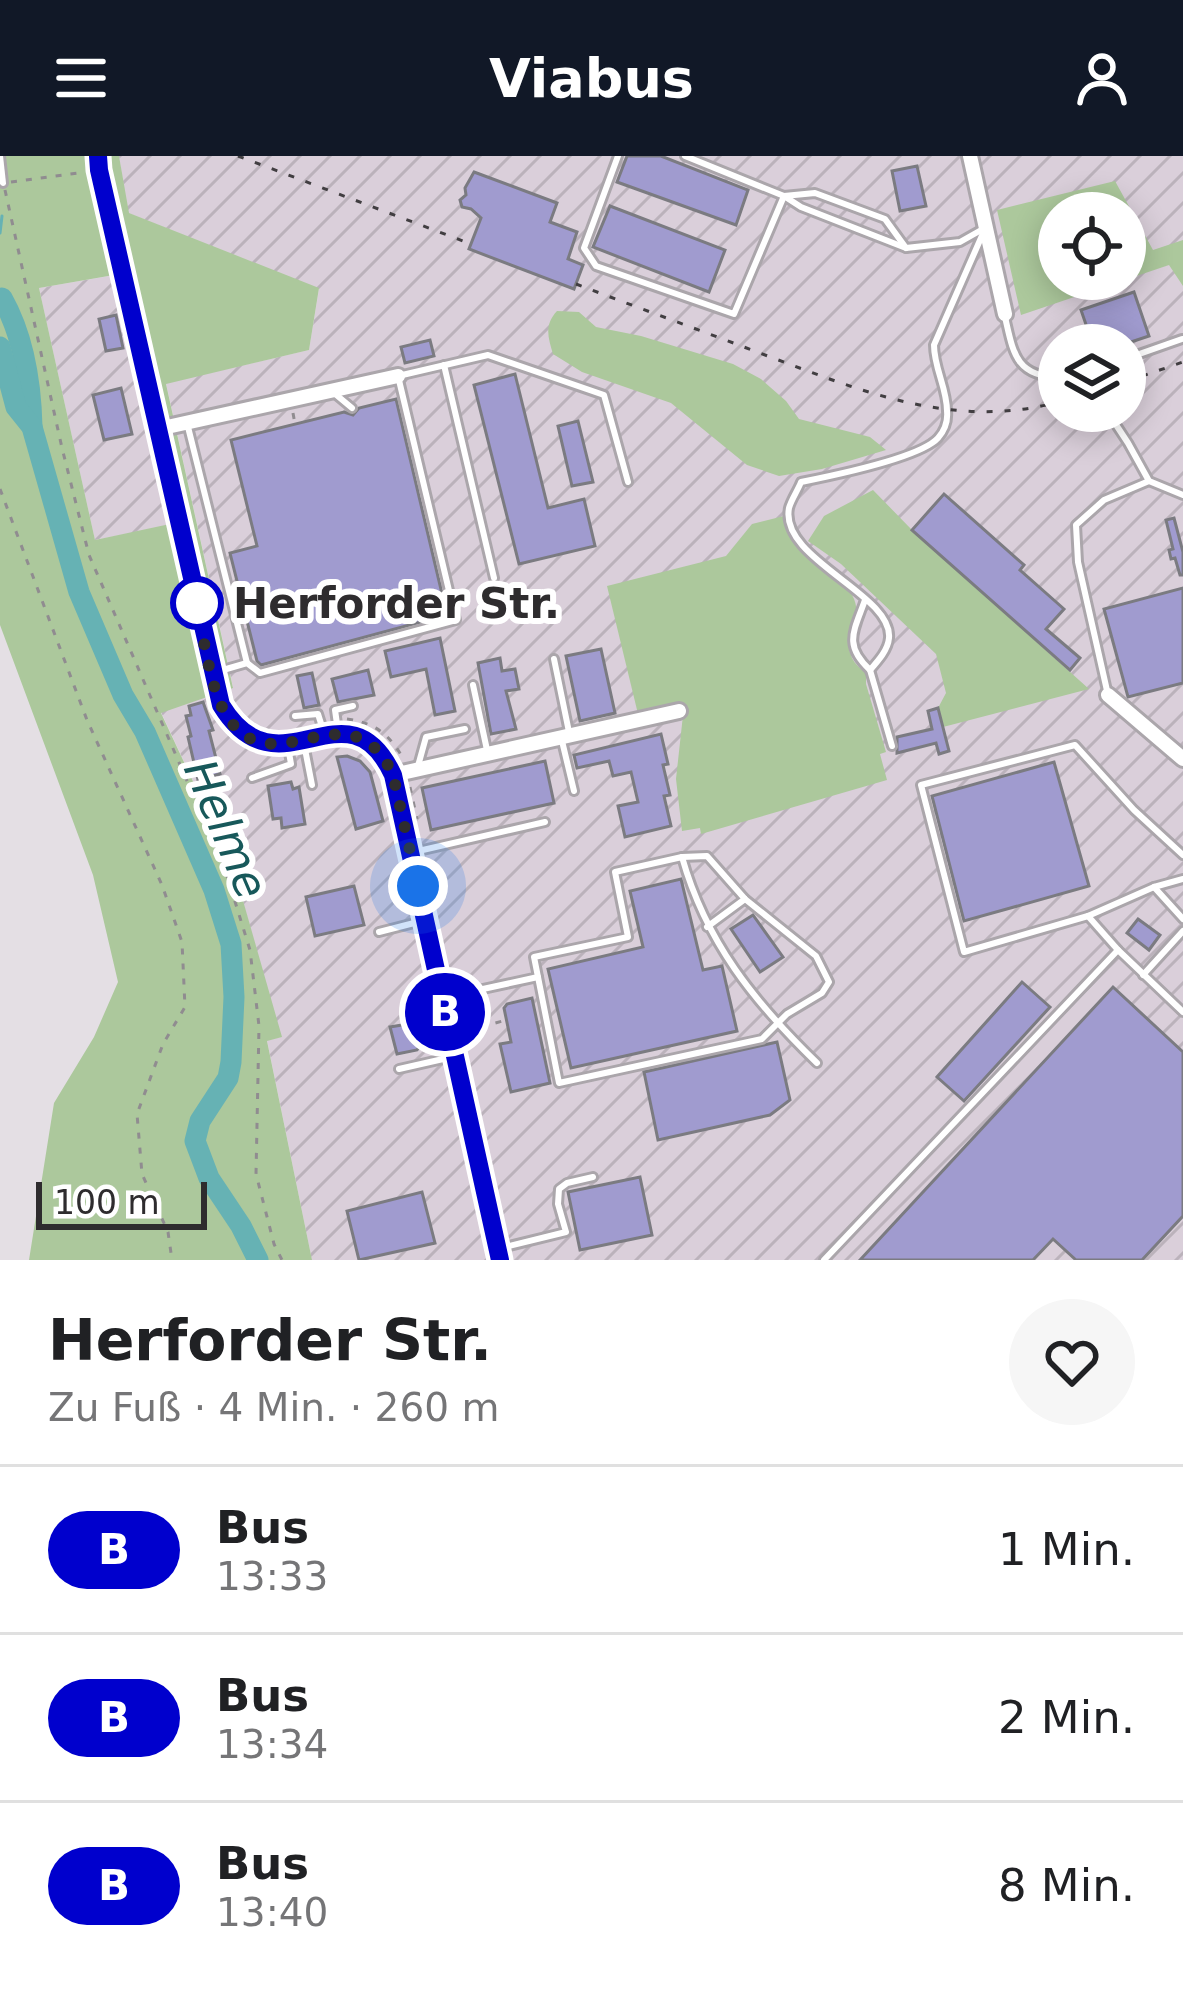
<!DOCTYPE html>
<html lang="de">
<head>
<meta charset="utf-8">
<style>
  body { margin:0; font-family:"DejaVu Sans",sans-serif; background:#f6f6f6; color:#202124; height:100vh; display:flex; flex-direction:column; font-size:45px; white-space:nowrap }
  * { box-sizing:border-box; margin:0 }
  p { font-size:39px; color:#757577 }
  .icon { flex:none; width:66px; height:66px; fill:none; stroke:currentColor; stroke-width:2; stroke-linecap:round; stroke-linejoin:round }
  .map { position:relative; height:1104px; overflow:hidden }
  .details { display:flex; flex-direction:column; background:#fff; flex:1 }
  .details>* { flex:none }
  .badge { padding:0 24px; border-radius:39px; font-size:42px; line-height:78px }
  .buttons { position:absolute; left:1038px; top:36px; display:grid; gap:24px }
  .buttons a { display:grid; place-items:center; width:108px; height:108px; border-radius:50%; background:#fff; box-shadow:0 6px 30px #0003; font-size:60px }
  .scale { position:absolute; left:36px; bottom:30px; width:171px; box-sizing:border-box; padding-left:12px; border:6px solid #2e2c2e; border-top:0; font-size:33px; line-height:42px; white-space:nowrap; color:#2e2c2e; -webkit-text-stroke:9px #fff; paint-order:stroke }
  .you { position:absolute; width:60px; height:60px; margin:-30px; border:9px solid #fff; border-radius:50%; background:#1a73e8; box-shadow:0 0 0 18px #1a73e833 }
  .map>.badge { position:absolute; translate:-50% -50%; box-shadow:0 0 0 6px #fff }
  .round { display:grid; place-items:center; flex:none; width:126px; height:126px; border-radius:63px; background:#f6f6f6 }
  .summary { display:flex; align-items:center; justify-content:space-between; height:204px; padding:0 48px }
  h1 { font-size:57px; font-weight:700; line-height:90px }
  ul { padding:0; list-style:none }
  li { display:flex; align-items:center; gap:36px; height:168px; padding:0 48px; border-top:3px solid #e0e0e0 }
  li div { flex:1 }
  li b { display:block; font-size:45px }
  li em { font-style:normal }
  li .badge { min-width:132px; font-weight:700; text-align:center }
  header { display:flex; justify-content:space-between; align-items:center; height:156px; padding:0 48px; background:#111827; color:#fff; font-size:54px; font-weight:700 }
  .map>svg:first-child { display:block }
</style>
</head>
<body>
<header><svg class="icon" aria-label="menu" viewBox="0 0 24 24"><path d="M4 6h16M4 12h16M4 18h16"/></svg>Viabus<svg class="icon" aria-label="person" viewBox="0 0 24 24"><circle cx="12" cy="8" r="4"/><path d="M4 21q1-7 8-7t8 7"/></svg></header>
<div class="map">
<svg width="1183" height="1104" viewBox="0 0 1183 1104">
  <defs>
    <pattern id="industrial-furrows" width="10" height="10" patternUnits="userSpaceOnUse" patternTransform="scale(3)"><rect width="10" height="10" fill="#dacfda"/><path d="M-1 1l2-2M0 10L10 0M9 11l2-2" fill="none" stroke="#bbb2bb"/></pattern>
  </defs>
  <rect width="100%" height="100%" fill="#e4dfe4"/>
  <g fill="url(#industrial-furrows)" fill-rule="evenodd">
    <path d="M119,0H1183V1104H312L267,884L281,881L234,713L161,556L233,531L166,227L309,194L319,133L128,57ZM1059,57H1125V123H1059ZM1059,189H1125V255H1059Z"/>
    <polygon points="115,119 170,369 95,384 39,132"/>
  </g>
  <g fill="#acc89c" fill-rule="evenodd">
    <path d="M0,0H119L129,57L319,132L309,194L166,228L233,532L161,557L234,713L282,881L267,885L312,1104H29L54,947L94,881L118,826L93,719L0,469ZM114,119L170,368L95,384L39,132Z"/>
    <path d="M1115,25L1153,94L1183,84V130L1169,109L1021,159L997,54ZM1059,57H1125V123H1059Z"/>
    <path d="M557,155L579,156L596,171L641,180L733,208L761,223L786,245L799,263L870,281L886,294L822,313L779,320L747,309L671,247L582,216L553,198C548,181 544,169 557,155Z"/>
    <polygon points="873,334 912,374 1089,533 943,571 938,552 946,537 936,498 841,408 808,385 824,360"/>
    <path d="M784,360C793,408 833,405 852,439C869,468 828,489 866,517V528L886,596L880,598L887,624L701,678L700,672L682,675L676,623L684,550L638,558L607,430L726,400L752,368Z"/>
  </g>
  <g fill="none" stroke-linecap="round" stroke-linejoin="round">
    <polyline stroke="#66b2b4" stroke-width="3" points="0,77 2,60"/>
    <g stroke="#66b2b4" stroke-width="21">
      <path d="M2,142C23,179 31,228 32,271"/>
      <polyline points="0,191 16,251 32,271 79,436 123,539 145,576 214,734 231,788 234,841 231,906 228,922 200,965 195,985 209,1022 241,1070 258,1104"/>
    </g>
  </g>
  <g fill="#a09bcf" stroke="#7b7b81" stroke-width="3">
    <polygon points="627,0 661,0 748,34 736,69 617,26"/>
    <polygon points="917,10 926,50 900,55 892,15"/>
    <polygon points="474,16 557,47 550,66 577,76 568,103 583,109 574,133 469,93 481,62 471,53 462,51 460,44 466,39 465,32"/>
    <polygon points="610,50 725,94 709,136 593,91"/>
    <polygon points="1134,136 1149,180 1122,189 1093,189 1081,154"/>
    <polygon points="116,159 123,192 106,195 99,163"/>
    <polygon points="430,184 434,200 405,207 401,191"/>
    <polygon points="515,218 548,352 584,343 595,390 519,408 474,229"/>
    <polygon points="121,232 132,278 104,284 93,239"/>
    <polygon points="396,243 447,459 261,509 257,505 230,397 257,390 231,284 344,256 353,259 359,252"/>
    <polygon points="578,265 593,326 572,330 558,270"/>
    <polygon points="944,338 1024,409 1020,414 1064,453 1046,473 1080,502 1070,514 912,374"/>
    <polygon points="1174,362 1183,396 1183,419 1180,419 1175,402 1171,403 1169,394 1173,393 1166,364"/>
    <polygon points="1183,432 1183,527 1128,541 1104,453"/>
    <polygon points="440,482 455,555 435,559 426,513 391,521 385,495"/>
    <polygon points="601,493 615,557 580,565 566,500"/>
    <polygon points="500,502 502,515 515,513 519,533 506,535 516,573 491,578 478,507"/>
    <polygon points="368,514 374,539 338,546 332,523"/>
    <polygon points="312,517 319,549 304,552 297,520"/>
    <polygon points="203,546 213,574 209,575 220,618 198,624 188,581 191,580 186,560 191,559 189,550"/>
    <polygon points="938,552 949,595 939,598 936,587 897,597 897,581 932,573 928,555"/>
    <polygon points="661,578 668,608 663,609 670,639 664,640 671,670 625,681 618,650 638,646 631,616 613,620 609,605 577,612 574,599"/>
    <polygon points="347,600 360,605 370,616 383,665 356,673 337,601"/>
    <polygon points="545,605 554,647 431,674 422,632"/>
    <polygon points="1054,606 1089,730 964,765 932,640"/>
    <polygon points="291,626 293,633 299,631 305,668 282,672 281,662 273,663 268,630"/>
    <polygon points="681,723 703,814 722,810 737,875 571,912 548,813 643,791 630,735"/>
    <polygon points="354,730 364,769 315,780 306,741"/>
    <polygon points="753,759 783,801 760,816 731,773"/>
    <polygon points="1138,763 1160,779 1149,794 1127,777"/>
    <polygon points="1022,826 1050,851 964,945 937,921"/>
    <polygon points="1113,831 1183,896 1183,1060 1142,1104 1076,1104 1053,1083 1033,1104 860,1104"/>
    <polygon points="532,842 550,927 511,936 500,888 511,886 504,852 507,848"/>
    <polygon points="420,866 424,885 417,894 397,898 390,871"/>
    <polygon points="777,886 790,944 770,959 658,984 644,916"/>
    <polygon points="640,1021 652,1079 580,1094 568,1036"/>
    <polygon points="422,1036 435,1087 359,1104 347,1055"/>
  </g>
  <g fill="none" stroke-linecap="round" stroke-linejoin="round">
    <g stroke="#aba6ab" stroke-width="12">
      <g id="lane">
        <polyline points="0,0 3,27"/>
        <polyline points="618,0 584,92 596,110 734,158 784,40 815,37 885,63 906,92"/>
        <polyline points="685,0 784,40 801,51 906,92 960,86 983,73"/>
        <path d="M1005,161C1013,195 1015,221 1059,221"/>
        <polyline points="1125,203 1182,183"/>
        <polyline points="444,209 494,422"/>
        <polyline points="334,237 352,252"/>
        <polyline points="1107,255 1128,287 1149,325 1183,339"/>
        <polyline points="187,267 247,507"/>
        <path d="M865,444C854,475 843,489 870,514C878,505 888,494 889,482C893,438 779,403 789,352C791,344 798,334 801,326C831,320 920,302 938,282C945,274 948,265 947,255C947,232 934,212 934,189L984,75"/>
        <polyline points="554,503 569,576"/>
        <polyline points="870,514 892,590"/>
        <polyline points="216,516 247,507 260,517 456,464 398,220 488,199 604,239 628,326"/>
        <polyline points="473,529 487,594"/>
        <polyline points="1108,539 1078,406 1076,369 1104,344 1149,325"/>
        <polyline points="295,560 318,558 324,577"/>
        <polyline points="338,575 335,554 353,550"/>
        <polyline points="562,585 574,635"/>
        <polyline points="304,588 312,629"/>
        <polyline points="418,610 426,581 465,573"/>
        <polyline points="252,622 291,608 288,591"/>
        <polyline points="414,696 545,666"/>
        <polyline points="1183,699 1134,654 1075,589 921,629 964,796 1088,760 1154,731 1183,723"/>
        <polyline points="1154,731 1183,763"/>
        <polyline points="1088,760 1118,794"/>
        <polyline points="707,771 745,743"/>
        <polyline points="379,776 422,765"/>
        <polyline points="1143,819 1183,775"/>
        <polyline points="538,821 559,927 762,883 787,858 822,837 829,826 816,800 745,743 707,700 682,701"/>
        <path d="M446,841L538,821L534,801L628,781L615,716L682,701C706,786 754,846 817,907"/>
        <polyline points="399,913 452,901"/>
        <polyline points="501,1092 566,1076 558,1048 559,1033 567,1027 593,1021"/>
        <polyline points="824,1104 1118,794 1183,856"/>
      </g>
    </g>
    <g stroke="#aba6ab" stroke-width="20">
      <g id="street">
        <path d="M98,0L99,14L221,549C279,644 347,520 393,619L500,1104"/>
        <polyline points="970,0 1005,158"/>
        <polyline points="158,273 398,220"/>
        <polyline points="1108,539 1183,603"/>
        <polyline points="393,619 679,555"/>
      </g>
    </g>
    <g stroke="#908c90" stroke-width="3" stroke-dasharray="6 9" stroke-linecap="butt">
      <polyline points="11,26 85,16"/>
      <polyline points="5,34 62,292 89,399 224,710 250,794 259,870 256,1018 274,1088 282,1104"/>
      <polyline points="293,257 295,268"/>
      <polyline points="0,333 87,564 162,729 182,786 185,851 163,888 137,958 142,1018 168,1076 172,1104"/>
      <path d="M347,563C376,567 390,579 404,604"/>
      <polyline points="410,631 417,663"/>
      <polyline points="481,871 506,864"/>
    </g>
    <use href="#lane" stroke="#fff" stroke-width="6"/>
    <use href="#street" stroke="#fff" stroke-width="14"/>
    <g stroke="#413e41" stroke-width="3" stroke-dasharray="6 12" stroke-linecap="butt">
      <polyline points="238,0 471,88"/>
      <path d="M576,128C636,151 697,173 757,196C857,233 950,275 1059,246"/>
      <polyline points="1125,226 1183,206"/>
    </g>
  </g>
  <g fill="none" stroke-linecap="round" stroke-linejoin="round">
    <g stroke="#fff" stroke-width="27">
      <path id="line" d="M98,0L99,14L221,549C279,644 347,520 393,619L500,1104"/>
    </g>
    <use href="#line" stroke="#0000cd" stroke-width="18"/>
    <path stroke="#2e2c2e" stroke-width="12" stroke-dasharray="0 21.6" d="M197,447L194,436C202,469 208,524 223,553C269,641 348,522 393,619L418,730"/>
  </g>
  <circle fill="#fff" stroke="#0000cd" stroke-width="6" cx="197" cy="447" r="24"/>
  <g text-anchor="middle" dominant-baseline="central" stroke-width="12" stroke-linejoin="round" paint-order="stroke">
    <g font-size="42" font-weight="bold" fill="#2e2c2e" stroke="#fff" text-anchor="start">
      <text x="233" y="447">Herforder Str.</text>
    </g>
    <g font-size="45" font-style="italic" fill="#17585a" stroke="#fff">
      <text transform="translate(226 673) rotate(67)">Helme</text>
    </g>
  </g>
</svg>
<div class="buttons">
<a><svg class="icon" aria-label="locate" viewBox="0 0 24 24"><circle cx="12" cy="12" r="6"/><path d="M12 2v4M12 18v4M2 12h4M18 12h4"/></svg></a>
<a><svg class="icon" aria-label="layers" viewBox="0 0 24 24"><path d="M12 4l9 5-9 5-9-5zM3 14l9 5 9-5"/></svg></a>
</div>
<div class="scale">100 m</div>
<div class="you" style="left:418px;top:730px"></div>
<b class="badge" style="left:445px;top:856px;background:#0000cd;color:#fff">B</b>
</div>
<section class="details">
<div class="summary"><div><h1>Herforder Str.</h1><p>Zu Fuß · 4 Min. · 260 m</p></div><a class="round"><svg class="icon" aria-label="heart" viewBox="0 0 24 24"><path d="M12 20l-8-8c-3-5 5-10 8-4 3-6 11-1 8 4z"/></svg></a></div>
<ul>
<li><span class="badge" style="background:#0000cd;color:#fff">B</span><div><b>Bus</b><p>13:33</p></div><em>1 Min.</em></li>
<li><span class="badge" style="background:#0000cd;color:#fff">B</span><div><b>Bus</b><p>13:34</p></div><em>2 Min.</em></li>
<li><span class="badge" style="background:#0000cd;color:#fff">B</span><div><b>Bus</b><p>13:40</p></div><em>8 Min.</em></li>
</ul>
</section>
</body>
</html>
